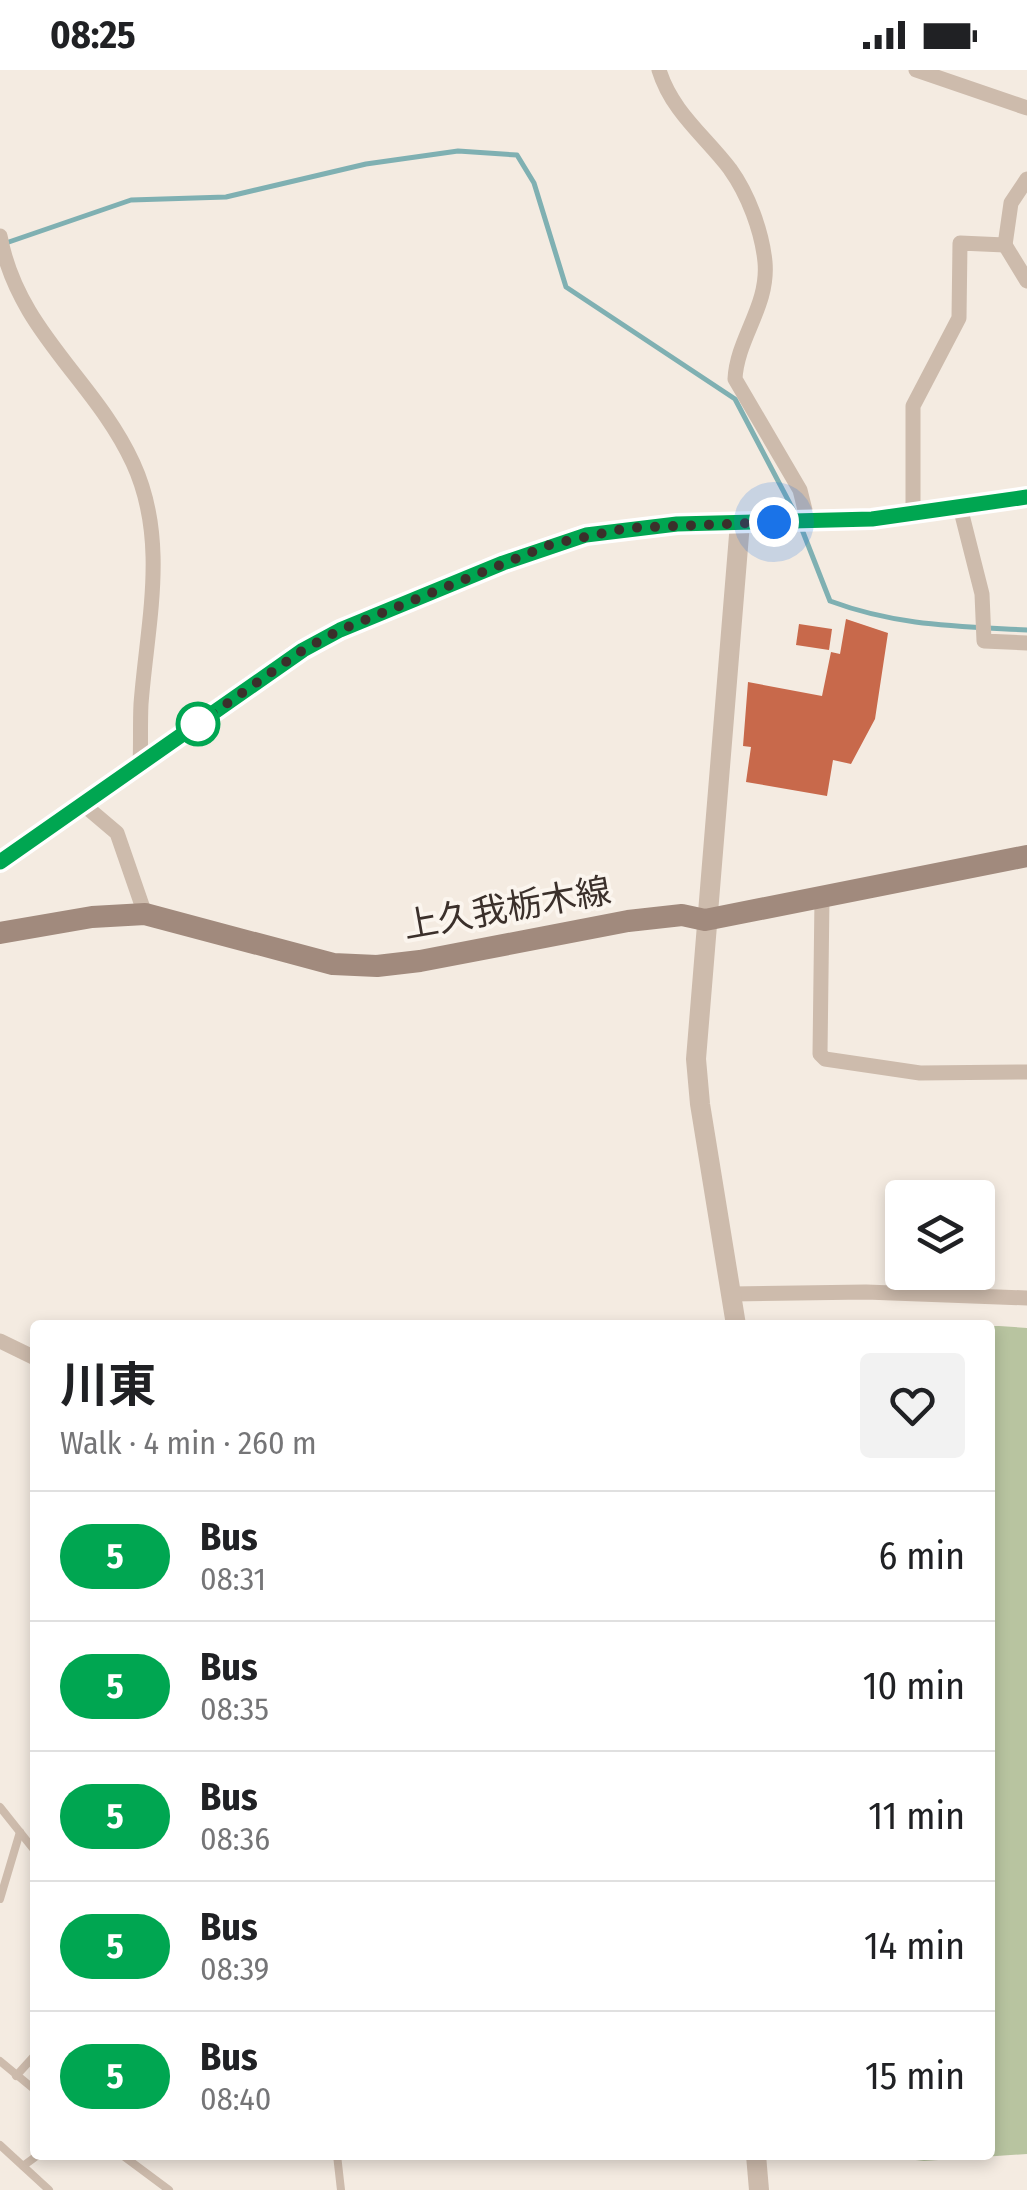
<!DOCTYPE html>
<html lang="en">
<head>
<meta charset="utf-8">
<style>
  body { margin:0; font-family:"Fira Sans Condensed","Noto Sans JP",sans-serif; background:#f2f2f2; color:#202124; height:100vh; display:flex; flex-direction:column; font-size:38px; white-space:nowrap }
  * { box-sizing:border-box; margin:0 }
  p { font-size:32px; color:#757577 }
  .icon { flex:none; width:55px; height:55px; fill:none; stroke:currentColor; stroke-width:2; stroke-linecap:round; stroke-linejoin:round }
  .map { position:relative; flex:1; overflow:hidden }
  .drawer { position:absolute; left:30px; top:1250px; width:965px; height:840px; display:flex; flex-direction:column; background:#fff; border-radius:10px; box-shadow:0 5px 15px #0003 }
  .drawer>* { flex:none }
  .badge { padding:0 20px; border-radius:32px; font-size:35px; line-height:65px }
  .fabs { position:absolute; left:885px; top:1110px; display:grid; gap:20px }
  .fabs a { display:grid; place-items:center; width:110px; height:110px; border-radius:10px; background:#fff; box-shadow:0 5px 15px #0003; font-size:50px }
  .you { position:absolute; width:50px; height:50px; margin:-25px; border:8px solid #fff; border-radius:50%; background:#1a73e8; box-shadow:0 0 0 15px #1a73e833 }
  .map>.badge { position:absolute; translate:-50% -50%; box-shadow:0 0 0 5px #fff }
  .round { display:grid; place-items:center; flex:none; width:105px; height:105px; border-radius:10px; background:#f2f2f2 }
  .summary { display:flex; align-items:center; justify-content:space-between; height:170px; padding:0 30px }
  h1 { font-size:48px; font-weight:700; line-height:75px }
  ul { padding:0; list-style:none }
  li { display:flex; align-items:center; gap:30px; height:130px; padding:0 30px; border-top:2px solid #e0e0e0 }
  li div { flex:1 }
  li b { display:block; font-size:38px }
  li em { font-style:normal }
  li .badge { min-width:110px; font-weight:700; text-align:center }
  .status { display:flex; justify-content:space-between; align-items:center; height:70px; padding:0 50px; background:#fff; direction:ltr }
  .status svg { height:28px; fill:currentColor }
  .map>svg:first-child { display:block }
</style>
</head>
<body>
<div class="status"><b>08:25</b><svg viewBox="0 0 49 12"><path d="M0 12V9h3v3zM5 12V6h3v6zM10 12V3h3v9zM15 12V0h3v12zM26 1h20v11H26zM47 4h2v5h-2z"/></svg></div>
<div class="map">
<svg width="1027" height="2120" viewBox="0 0 1027 2120">
  <rect width="100%" height="100%" fill="#f4ebe1"/>
  <polygon fill="#b8c4a0" points="984,1255 1027,1258 1027,2084 924,2091 875,2085 990,2085 990,1255"/>
  <g fill="none" stroke-linecap="round" stroke-linejoin="round">
    <g stroke="#7fb0b2" stroke-width="5">
      <polyline points="3,174 131,130 226,127 366,94 458,81 517,85 534,113 566,217 735,329 797,447"/>
      <path d="M801,457L830,531C897,556 956,556 1027,560"/>
    </g>
  </g>
  <g fill="#c8694b">
    <polygon points="846,549 888,563 875,649 851,694 833,690 827,726 746,712 751,677 743,676 748,612 822,626 831,582 840,584"/>
    <polygon points="799,554 832,559 829,580 796,575"/>
  </g>
  <g fill="none" stroke-linecap="round" stroke-linejoin="round">
    <g stroke="#cdbbac" stroke-width="8">
      <polyline points="0,1737 35,1781"/>
      <polyline points="0,1829 20,1762"/>
      <polyline points="0,1991 35,2020"/>
      <polyline points="16,2006 35,1985"/>
      <polyline points="0,2075 49,2120"/>
      <polyline points="122,2085 169,2120"/>
      <polyline points="337,2085 341,2120"/>
      <polyline points="23,2096 38,2085"/>
    </g>
    <g stroke="#cdbbac" stroke-width="15">
      <path d="M659,0C672,42 705,66 730,99C748,124 762,161 765,192C769,236 737,268 735,309L800,420L808,452"/>
      <polyline points="916,0 1027,38"/>
      <path d="M0,166C18,262 95,310 133,393C169,471 147,554 141,634C140,654 141,675 140,695"/>
      <polyline points="1005,175 1027,211"/>
      <polyline points="960,437 982,524 984,571 1027,573"/>
      <polyline points="913,444 913,336 959,248 960,173 1005,175 1011,133 1027,109"/>
      <polyline points="84,735 117,763 145,844"/>
      <polyline points="822,828 820,984 825,989 920,1003 1027,1002"/>
      <polyline points="732,1224 866,1222 1027,1228"/>
      <polyline points="0,1271 35,1288"/>
    </g>
    <g stroke="#cdbbac" stroke-width="20">
      <polyline points="0,792 303,579 340,560 503,493 586,465 677,454 872,449 1027,427"/>
      <polyline points="736,1255 700,1034 696,989 740,453"/>
      <polyline points="756,2085 759,2120"/>
    </g>
    <polyline stroke="#a18a7d" stroke-width="22" points="0,863 92,847 145,844 333,894 377,896 420,891 628,851 682,845 705,850 1027,786"/>
  </g>
  <g fill="none" stroke-linecap="round" stroke-linejoin="round">
    <g stroke="#fff" stroke-width="22">
      <polyline id="line" points="0,792 303,580 340,560 503,493 586,465 677,454 872,449 1027,427"/>
    </g>
    <use href="#line" stroke="#00a651" stroke-width="15"/>
    <polyline stroke="#3b302b" stroke-width="10" stroke-dasharray="0 18" points="198,654 303,580 340,560 552,474 627,458 774,452"/>
  </g>
  <circle fill="#fff" stroke="#00a651" stroke-width="5" cx="198" cy="654" r="20"/>
  <g text-anchor="middle" dominant-baseline="central" stroke-width="8" stroke-linejoin="round" paint-order="stroke">
    <g font-size="35" fill="#3b302b" stroke="#fbf5ee">
      <text transform="translate(507 838) rotate(-10)">上久我栃木線</text>
    </g>
  </g>
</svg>
<div class="fabs">
<a><svg class="icon" aria-label="layers" viewBox="0 0 24 24"><path d="M12 4l9 5-9 5-9-5zM3 14l9 5 9-5"/></svg></a>
</div>
<div class="you" style="left:774px;top:452px"></div>
<section class="drawer">
<div class="summary"><div><h1>川東</h1><p>Walk · 4 min · 260 m</p></div><a class="round"><svg class="icon" aria-label="heart" viewBox="0 0 24 24"><path d="M12 20l-8-8c-3-5 5-10 8-4 3-6 11-1 8 4z"/></svg></a></div>
<ul>
<li><span class="badge" style="background:#00a651;color:#fff">5</span><div><b>Bus</b><p>08:31</p></div><em>6 min</em></li>
<li><span class="badge" style="background:#00a651;color:#fff">5</span><div><b>Bus</b><p>08:35</p></div><em>10 min</em></li>
<li><span class="badge" style="background:#00a651;color:#fff">5</span><div><b>Bus</b><p>08:36</p></div><em>11 min</em></li>
<li><span class="badge" style="background:#00a651;color:#fff">5</span><div><b>Bus</b><p>08:39</p></div><em>14 min</em></li>
<li><span class="badge" style="background:#00a651;color:#fff">5</span><div><b>Bus</b><p>08:40</p></div><em>15 min</em></li>
</ul>
</section>
</div>
</body>
</html>
